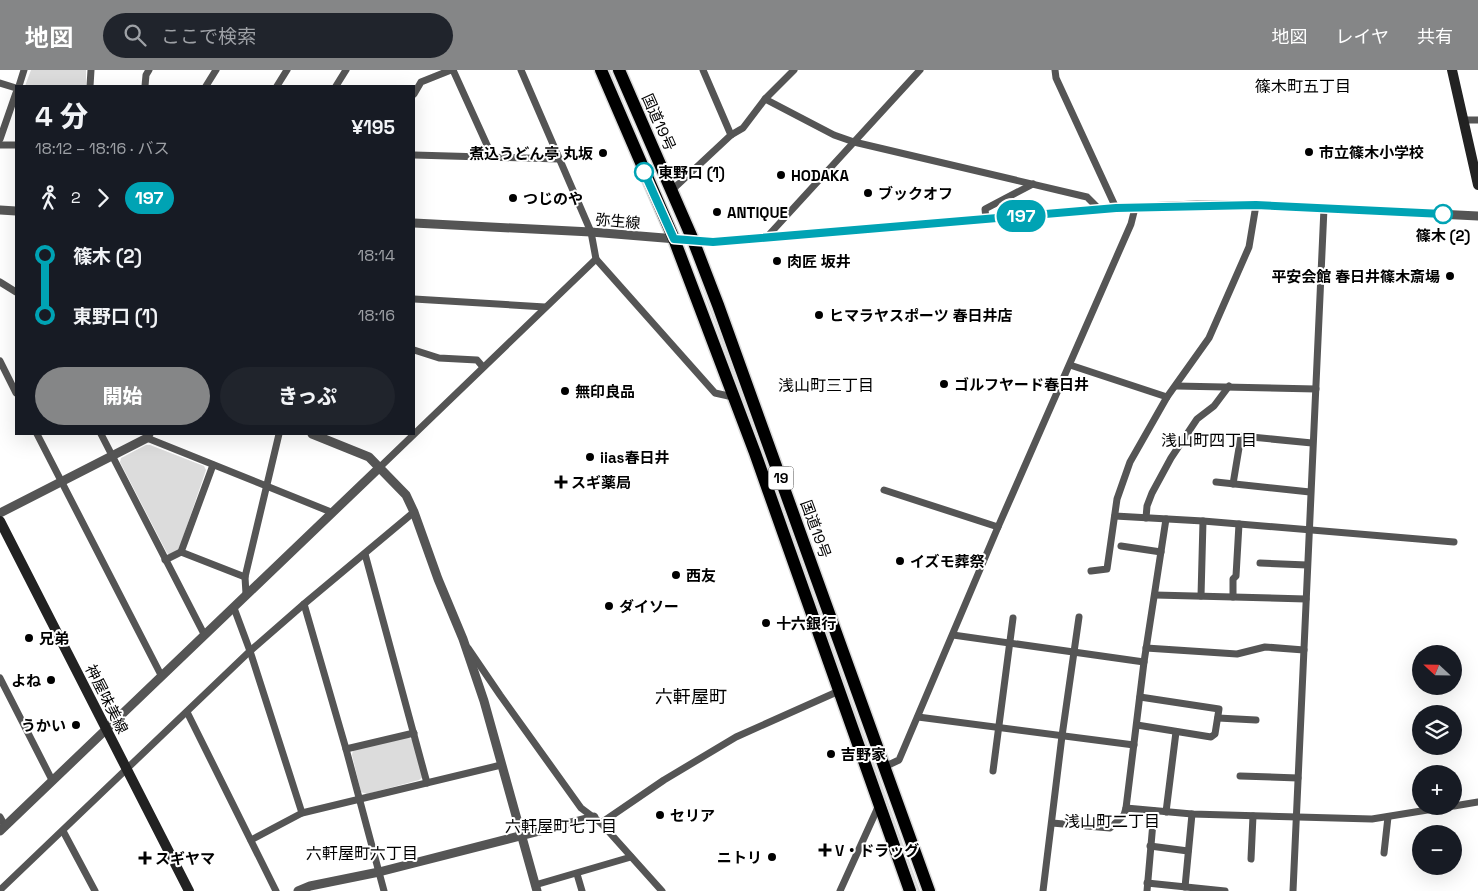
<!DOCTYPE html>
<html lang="ja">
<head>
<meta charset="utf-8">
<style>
  body { margin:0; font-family:"Space Grotesk","Noto Sans JP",sans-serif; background:#20242c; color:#f1f3f6; height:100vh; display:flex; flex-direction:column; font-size:19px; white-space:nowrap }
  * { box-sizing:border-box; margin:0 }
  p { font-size:16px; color:#9ea1a6 }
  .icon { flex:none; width:28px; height:28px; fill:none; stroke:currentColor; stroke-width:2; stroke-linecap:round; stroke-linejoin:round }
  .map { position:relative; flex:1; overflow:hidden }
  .panel { position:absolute; left:15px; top:15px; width:400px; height:350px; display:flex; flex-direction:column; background:#171b24; border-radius:0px; box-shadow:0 5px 20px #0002 }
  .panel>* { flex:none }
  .badge { padding:0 10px; border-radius:16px; font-size:18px; line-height:32px }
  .needle { width:32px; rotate:292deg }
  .fabs { position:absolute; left:1412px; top:575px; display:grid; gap:10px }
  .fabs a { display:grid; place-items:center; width:50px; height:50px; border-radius:50%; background:#171b24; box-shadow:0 5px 20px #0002; font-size:25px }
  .map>.badge { position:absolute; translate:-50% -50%; box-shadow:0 0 0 2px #fff }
  .legs { display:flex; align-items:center; gap:8px; height:55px; padding:0 20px; font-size:16px }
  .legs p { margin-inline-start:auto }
  .summary { display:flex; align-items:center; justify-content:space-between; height:85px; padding:0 20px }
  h1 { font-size:28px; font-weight:800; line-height:38px }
  .action { display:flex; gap:10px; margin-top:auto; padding:10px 20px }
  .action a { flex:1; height:58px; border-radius:30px; background:#858687; color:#fff; font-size:20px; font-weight:800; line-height:58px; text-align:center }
  .action a+a { background:#20242c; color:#f1f3f6 }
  ul { padding:0 20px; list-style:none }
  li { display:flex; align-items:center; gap:18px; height:60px; font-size:19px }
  li i { display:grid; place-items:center; width:8px; height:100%; margin:0 6px; background:currentColor }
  li i::after { content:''; width:12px; height:12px; margin:-6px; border:4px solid; border-radius:50%; background:#171b24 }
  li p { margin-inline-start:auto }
  li:first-child i { background:linear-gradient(#0000 50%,currentColor 0) }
  li:last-child i { background:linear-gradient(currentColor 50%,#0000 0) }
  header { display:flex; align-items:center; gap:30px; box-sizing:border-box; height:70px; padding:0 25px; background:#858687; color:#fff }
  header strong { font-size:24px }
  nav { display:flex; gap:28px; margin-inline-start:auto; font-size:18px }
  .search { width:350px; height:45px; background:#20242c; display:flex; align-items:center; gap:12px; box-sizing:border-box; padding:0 18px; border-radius:28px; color:#9ea1a6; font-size:19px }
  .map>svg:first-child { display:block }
</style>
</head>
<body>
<header>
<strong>地図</strong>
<div class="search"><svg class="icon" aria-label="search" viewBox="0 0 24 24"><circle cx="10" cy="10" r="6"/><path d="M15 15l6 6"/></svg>ここで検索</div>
<nav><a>地図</a><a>レイヤ</a><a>共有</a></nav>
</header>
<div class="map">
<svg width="1478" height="821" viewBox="0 0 1478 821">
  <rect width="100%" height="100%" fill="#fff"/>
  <g fill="#dcdcdc">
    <polygon points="31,0 86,0 86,16 25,16"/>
    <polygon points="608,0 610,0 671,146"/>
    <polygon points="693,193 721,265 920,821 918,821"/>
    <polygon points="146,375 150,375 204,396 206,400 178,482 170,485 167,483 120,392 121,388"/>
    <polygon points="408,667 413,670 423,707 419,710 367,724 361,722 352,685 353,680"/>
  </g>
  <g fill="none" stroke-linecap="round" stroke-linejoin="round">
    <g stroke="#dbdbdb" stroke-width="15">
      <g id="trunk">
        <polyline points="601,0 674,169 755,383 910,821"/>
        <polyline points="619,0 693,170 718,235 929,821"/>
      </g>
    </g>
    <g stroke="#555" stroke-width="7">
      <polyline points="453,0 492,86"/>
      <polyline points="521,0 591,162 596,189 715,323 733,327"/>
      <polyline points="703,0 731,65"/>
      <polyline points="1055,0 1056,8 1116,138"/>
      <polyline points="0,13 16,18"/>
      <polyline points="19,16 24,0"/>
      <polyline points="90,16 91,0"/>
      <polyline points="145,16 146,5 149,0"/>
      <polyline points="206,16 216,0"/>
      <polyline points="277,16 287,0"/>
      <polyline points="336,16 346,0"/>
      <polyline points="414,24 421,12 451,0"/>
      <polyline points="765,29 834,65 854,72 1087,127 1100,140"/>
      <polyline points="1464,50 1478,50"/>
      <polyline points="0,69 16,23"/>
      <polyline points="0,75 16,75"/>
      <polyline points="414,85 559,89"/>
      <polyline points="671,121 731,65 743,58 765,29 794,0"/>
      <polyline points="986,149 985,139 1033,114"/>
      <polyline points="766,168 920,0"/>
      <polyline points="0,212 16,222"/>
      <polyline points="414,229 545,237"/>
      <polyline points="414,280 439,288 477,290 483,297"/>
      <polyline points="0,291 16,323"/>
      <polyline points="1070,295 1167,327"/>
      <polyline points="1176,316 1316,319"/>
      <polyline points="37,364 161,605"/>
      <polyline points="101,364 204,564"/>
      <polyline points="147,368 331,442"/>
      <polyline points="213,395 181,482 245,507"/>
      <polyline points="380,397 596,189"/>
      <polyline points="1216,412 1310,422"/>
      <polyline points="1233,414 1241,366 1312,373"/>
      <polyline points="884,420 998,457"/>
      <polyline points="1115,446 1203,451 1454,472"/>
      <polyline points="1146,448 1147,436 1152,423 1171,388 1197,349 1214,336 1229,316"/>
      <polyline points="1121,476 1161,482"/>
      <polyline points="365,484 427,713"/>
      <polyline points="165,490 181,482"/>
      <polyline points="1260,493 1307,495"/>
      <polyline points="1091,501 1107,499 1117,429 1130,392 1167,327 1209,268 1249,177 1256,135"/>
      <polyline points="246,524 245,507 279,364"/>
      <polyline points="1155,525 1306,529"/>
      <polyline points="1201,526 1203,451"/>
      <polyline points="1233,527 1233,509 1236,506 1239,454"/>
      <polyline points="304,534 346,679 384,821"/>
      <polyline points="234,538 250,581 302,743"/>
      <polyline points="953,565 1144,592"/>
      <polyline points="468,578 500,625 581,738 601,753 662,821"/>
      <polyline points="1146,578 1237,584 1265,577 1304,580"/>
      <polyline points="0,608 52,710"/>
      <polyline points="187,642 276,821"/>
      <polyline points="918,647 1134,675"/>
      <polyline points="1218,648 1256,650"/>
      <polyline points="1137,655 1211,667 1215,664 1219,639 1140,627"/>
      <polyline points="346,679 414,663"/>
      <polyline points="884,697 899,690 998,457 1131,154 1135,138"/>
      <polyline points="993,701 1013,548"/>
      <polyline points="1240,706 1298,708"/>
      <polyline points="1454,736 1478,732"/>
      <polyline points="1126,738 1144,592 1166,449"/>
      <polyline points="1166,742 1176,662"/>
      <polyline points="0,747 5,756"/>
      <polyline points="601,753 664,710 736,667 839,621"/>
      <polyline points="1052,753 1110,758 1124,745 1126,738 1192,744 1372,749 1452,736"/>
      <polyline points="63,761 95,821"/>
      <polyline points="251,770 302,743 501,695"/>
      <polyline points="1150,776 1188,781"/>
      <polyline points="1384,783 1388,747"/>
      <polyline points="1251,789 1253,746"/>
      <polyline points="577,804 582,821"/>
      <polyline points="1147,813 1225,821"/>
      <polyline points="535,815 631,787"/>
      <polyline points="1185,817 1192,744"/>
      <polyline points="0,820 250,581 304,534 414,442"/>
      <polyline points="840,821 879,735"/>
      <polyline points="1043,821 1062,666 1079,547"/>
      <polyline points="1147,821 1154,741"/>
      <polyline points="1293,821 1324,138"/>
    </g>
    <g stroke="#555" stroke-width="9">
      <polyline points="0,140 16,141"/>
      <polyline points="414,153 591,162 713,172 1116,138 1197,135 1256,135 1478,146"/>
      <polyline points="312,364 369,387 406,425 414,442 438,509 463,569 484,631 537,821"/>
      <polyline points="0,443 147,368 149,364"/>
      <polyline points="0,761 380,397"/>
      <polyline points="298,821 310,816 379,802 594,747"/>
    </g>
    <g stroke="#222" stroke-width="10">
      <polyline points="1452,0 1478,115"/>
      <polyline points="0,451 189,821"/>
    </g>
    <use href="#trunk" stroke="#000" stroke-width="12"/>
  </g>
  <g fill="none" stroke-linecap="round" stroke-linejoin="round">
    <g stroke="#fff" stroke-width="11">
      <polyline id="line-1" points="644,102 674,169 713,172 1116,138 1256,135 1443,144"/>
    </g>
    <use href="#line-1" stroke="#00a3b4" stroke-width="8"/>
  </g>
  <g fill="#000" stroke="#fff" stroke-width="2">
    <circle cx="1309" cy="82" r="5"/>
    <circle cx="603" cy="83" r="5"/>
    <circle cx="781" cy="105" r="5"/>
    <circle cx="868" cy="123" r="5"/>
    <circle cx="513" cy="128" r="5"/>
    <circle cx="717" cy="142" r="5"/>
    <circle cx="777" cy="191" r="5"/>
    <circle cx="1450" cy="206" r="5"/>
    <circle cx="819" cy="245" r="5"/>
    <circle cx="944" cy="314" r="5"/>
    <circle cx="565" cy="321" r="5"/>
    <circle cx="590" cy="387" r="5"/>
    <path d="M558.5 404.5h5v5h5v5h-5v5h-5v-5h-5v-5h5z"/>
    <circle cx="900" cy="491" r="5"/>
    <circle cx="676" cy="505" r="5"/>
    <circle cx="609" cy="536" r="5"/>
    <circle cx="766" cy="553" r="5"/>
    <circle cx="29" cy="568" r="5"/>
    <circle cx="51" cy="610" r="5"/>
    <circle cx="76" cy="655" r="5"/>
    <circle cx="831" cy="684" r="5"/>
    <circle cx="660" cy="745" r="5"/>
    <path d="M822.5 772.5h5v5h5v5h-5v5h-5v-5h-5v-5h5z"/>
    <circle cx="772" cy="787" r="5"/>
    <path d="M142.5 780.5h5v5h5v5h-5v5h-5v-5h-5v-5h5z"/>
  </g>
  <g fill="#fff" stroke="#00a3b4" stroke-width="2.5">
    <circle cx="644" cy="102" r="9"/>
    <circle cx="1443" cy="144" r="9"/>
  </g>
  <g text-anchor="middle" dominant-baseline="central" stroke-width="4" stroke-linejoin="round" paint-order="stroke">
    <rect fill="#fff" stroke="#4c4c4c" stroke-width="1" x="768.5" y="396.5" width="25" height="23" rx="4"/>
    <g font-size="14" font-weight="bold" fill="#000">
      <text x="781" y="408">19</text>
    </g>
    <g font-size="15" fill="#000" stroke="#fff">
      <text transform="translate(659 52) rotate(66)">国道19号</text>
      <text transform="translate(618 151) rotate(5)">弥生線</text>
      <text transform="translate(816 459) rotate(70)">国道19号</text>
      <text transform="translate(107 629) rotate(63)">神屋味美線</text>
    </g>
    <g font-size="15" font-weight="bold" fill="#000" stroke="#fff" text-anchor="start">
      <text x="1319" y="82">市立篠木小学校</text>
      <text x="593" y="83" text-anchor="end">煮込うどん亭 丸坂</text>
      <text x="791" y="105">HODAKA</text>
      <text x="878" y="123">ブックオフ</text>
      <text x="523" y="128">つじのや</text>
      <text x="727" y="142">ANTIQUE</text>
      <text x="787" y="191">肉匠 坂井</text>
      <text x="1440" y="206" text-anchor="end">平安会館 春日井篠木斎場</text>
      <text x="829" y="245">ヒマラヤスポーツ 春日井店</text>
      <text x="954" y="314">ゴルフヤード春日井</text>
      <text x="575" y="321">無印良品</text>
      <text x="600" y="387">iias春日井</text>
      <text x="571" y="412">スギ薬局</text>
      <text x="910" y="491">イズモ葬祭</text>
      <text x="686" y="505">西友</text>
      <text x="619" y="536">ダイソー</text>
      <text x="776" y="553">十六銀行</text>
      <text x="39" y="568">兄弟</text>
      <text x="41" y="610" text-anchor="end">よね</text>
      <text x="66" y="655" text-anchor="end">うかい</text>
      <text x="841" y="684">吉野家</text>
      <text x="670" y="745">セリア</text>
      <text x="835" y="780">V・ドラッグ</text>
      <text x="762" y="787" text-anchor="end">ニトリ</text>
      <text x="155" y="788">スギヤマ</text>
    </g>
    <g font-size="15" font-weight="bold" fill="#000" stroke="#fff" text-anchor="start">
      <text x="658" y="102">東野口 (1)</text>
      <text x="1443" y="165" text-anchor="middle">篠木 (2)</text>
    </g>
    <g font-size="16" fill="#000" stroke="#fff">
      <text x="1303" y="16">篠木町五丁目</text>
      <text x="826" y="315">浅山町三丁目</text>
      <text x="1209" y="370">浅山町四丁目</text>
      <text x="1112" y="751">浅山町二丁目</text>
      <text x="561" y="756">六軒屋町七丁目</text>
      <text x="362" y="783">六軒屋町六丁目</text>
    </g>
    <g font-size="18" fill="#000" stroke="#fff">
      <text x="691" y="626">六軒屋町</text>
    </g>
  </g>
</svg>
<div class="fabs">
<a><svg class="needle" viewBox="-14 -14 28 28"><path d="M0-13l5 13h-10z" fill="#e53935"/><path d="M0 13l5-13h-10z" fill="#9ea1a6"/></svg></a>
<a><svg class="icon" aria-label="layers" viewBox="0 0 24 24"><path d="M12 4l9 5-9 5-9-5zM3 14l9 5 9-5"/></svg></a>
<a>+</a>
<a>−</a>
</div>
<b class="badge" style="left:1021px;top:146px;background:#00a3b4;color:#fff">197</b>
<section class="panel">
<div class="summary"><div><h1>4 分</h1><p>18:12 – 18:16 · バス</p></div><b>¥195</b></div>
<div class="legs"><svg class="icon" aria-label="walk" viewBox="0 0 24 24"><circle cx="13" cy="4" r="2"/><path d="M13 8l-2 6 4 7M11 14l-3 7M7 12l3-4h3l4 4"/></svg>2<svg class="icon" aria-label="forward" viewBox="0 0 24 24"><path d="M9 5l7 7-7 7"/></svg><b class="badge" style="background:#00a3b4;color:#fff">197</b></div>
<ul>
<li><i style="color:#00a3b4"></i><b>篠木 (2)</b><p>18:14</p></li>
<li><i style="color:#00a3b4"></i><b>東野口 (1)</b><p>18:16</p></li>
</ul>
<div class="action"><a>開始</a><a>きっぷ</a></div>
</section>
</div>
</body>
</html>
